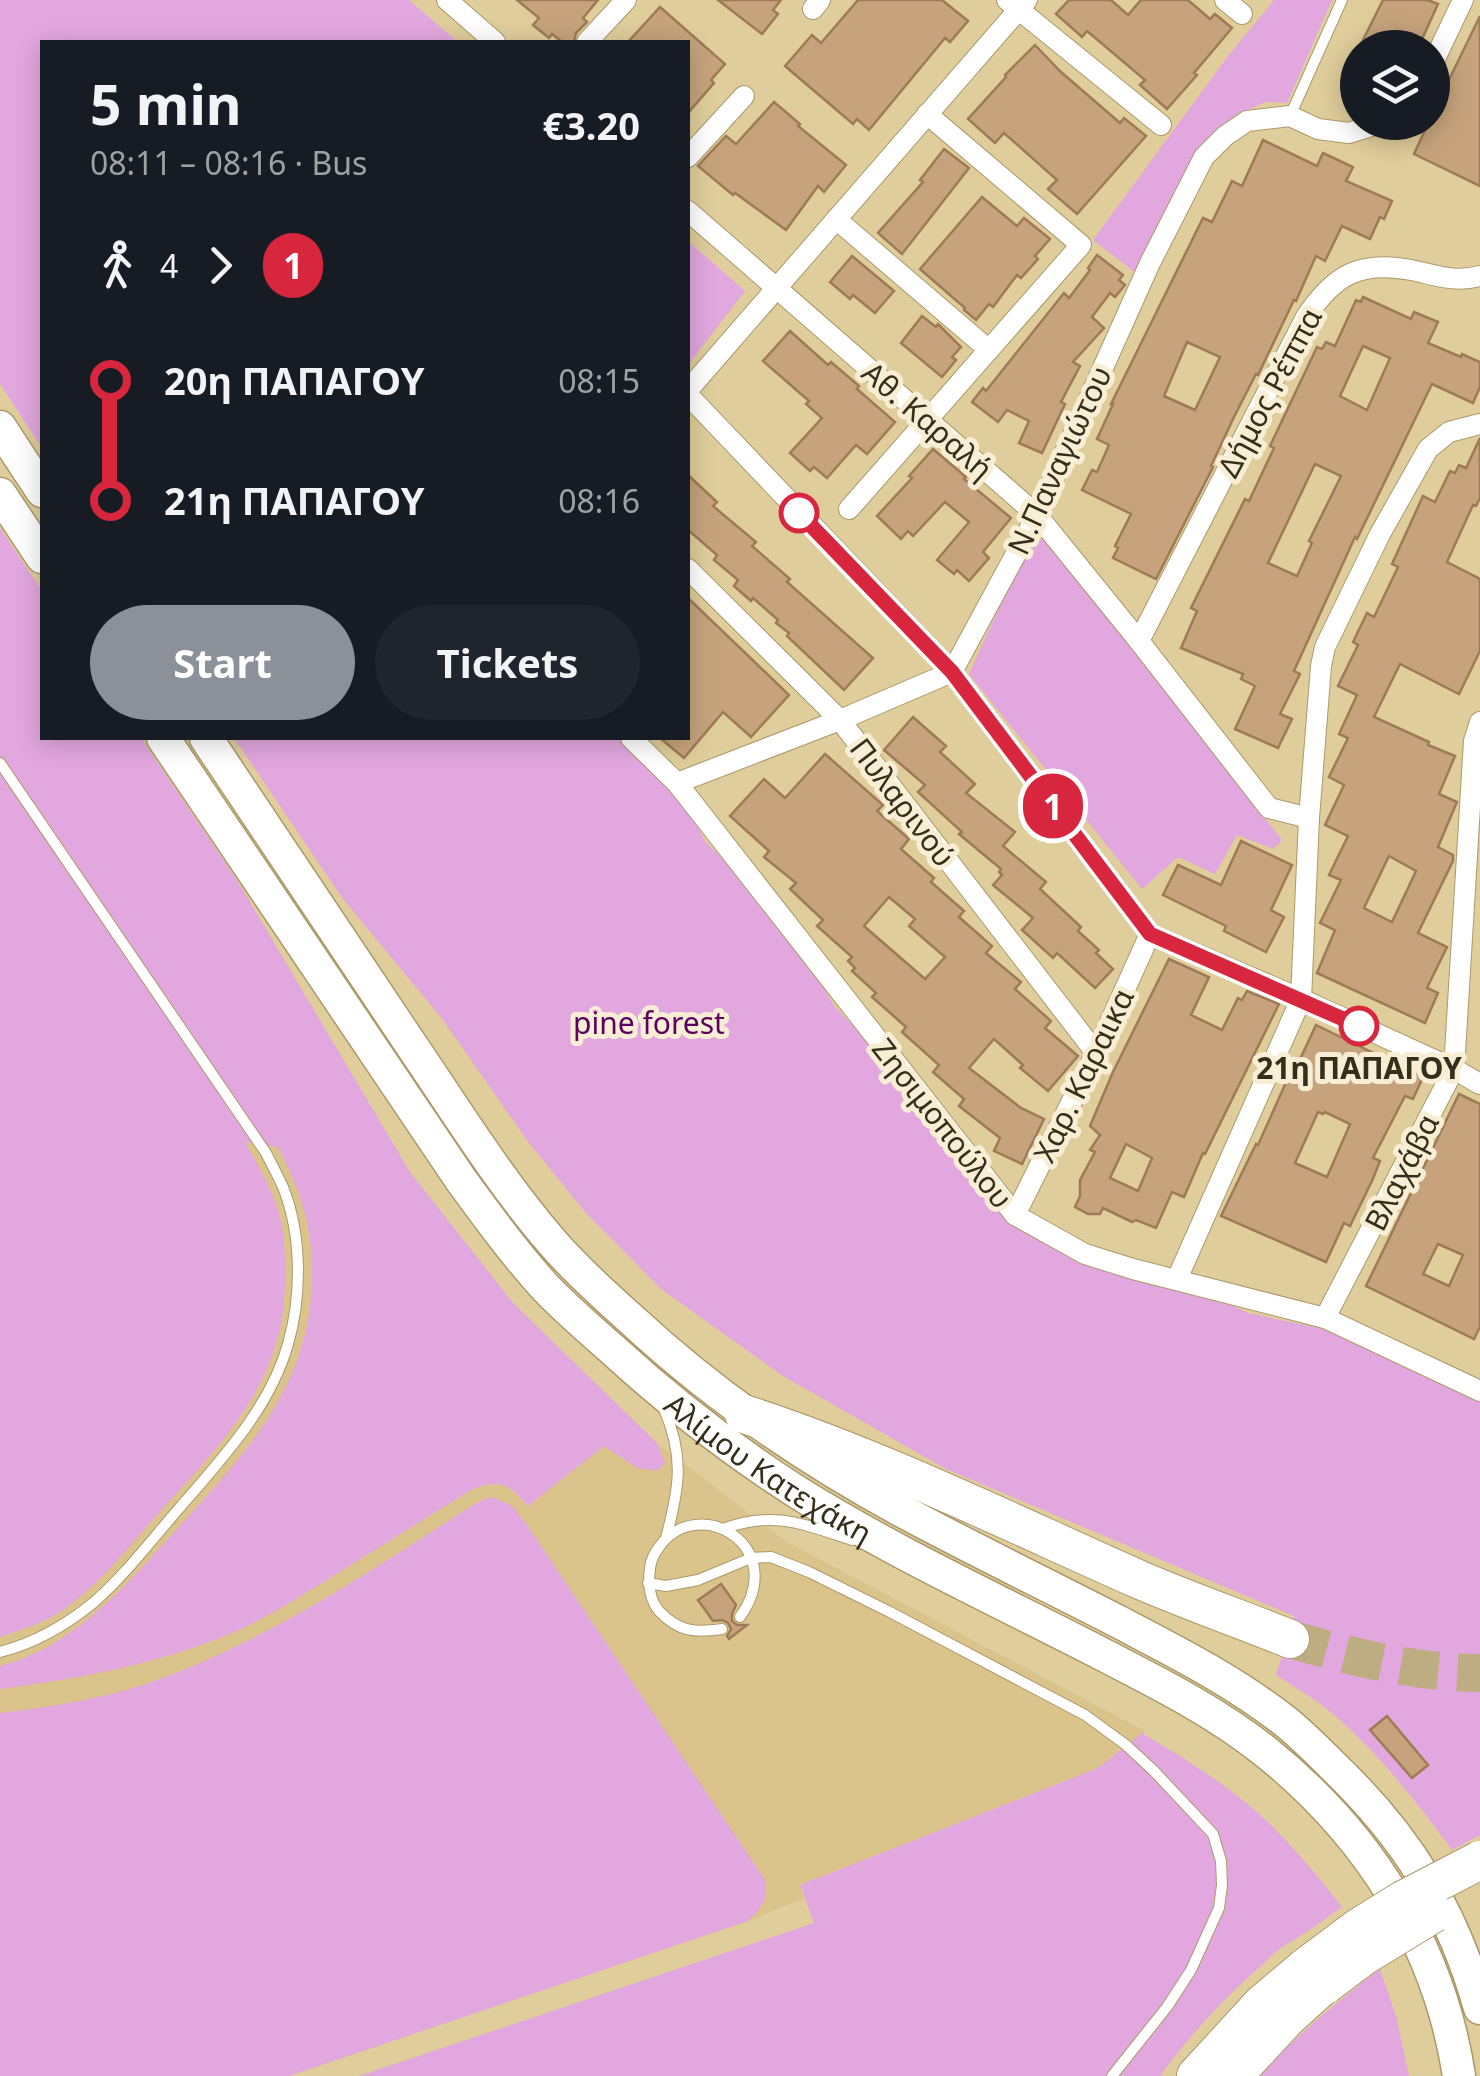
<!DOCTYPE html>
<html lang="en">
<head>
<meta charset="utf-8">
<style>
  body { margin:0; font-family:"Noto Sans",sans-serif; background:#20242c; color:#f1f3f6; height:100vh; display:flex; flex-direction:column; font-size:38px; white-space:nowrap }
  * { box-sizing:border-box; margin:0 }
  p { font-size:32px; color:#9ea1a6 }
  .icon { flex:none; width:55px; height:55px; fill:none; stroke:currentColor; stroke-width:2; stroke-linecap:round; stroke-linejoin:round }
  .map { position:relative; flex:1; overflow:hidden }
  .details { position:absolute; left:40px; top:40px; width:650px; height:700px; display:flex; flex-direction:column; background:#171b24; border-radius:0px; box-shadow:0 5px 25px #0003 }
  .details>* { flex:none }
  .badge { padding:0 20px; border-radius:32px; font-size:35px; line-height:65px }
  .fabs { position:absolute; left:1340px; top:30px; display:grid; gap:20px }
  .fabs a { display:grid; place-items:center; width:110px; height:110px; border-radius:50%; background:#171b24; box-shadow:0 5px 25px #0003; font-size:50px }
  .map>.badge { position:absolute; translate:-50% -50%; box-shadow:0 0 0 5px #fff }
  .legs { display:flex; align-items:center; gap:15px; height:110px; padding:0 50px; font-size:32px }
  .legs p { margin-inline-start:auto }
  .head { display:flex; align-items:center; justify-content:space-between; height:170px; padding:0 50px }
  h1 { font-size:55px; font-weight:700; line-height:75px }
  .button { display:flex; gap:20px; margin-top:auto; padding:20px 50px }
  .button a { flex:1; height:115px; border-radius:60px; background:#8c9099; color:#fff; font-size:40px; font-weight:700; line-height:115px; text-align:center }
  .button a+a { background:#20242c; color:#f1f3f6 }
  ul { padding:0 50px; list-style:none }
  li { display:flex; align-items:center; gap:35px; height:120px; font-size:38px }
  li i { display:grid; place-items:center; width:15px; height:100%; margin:0 12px; background:currentColor }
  li i::after { content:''; width:25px; height:25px; margin:-12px; border:8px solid; border-radius:50%; background:#171b24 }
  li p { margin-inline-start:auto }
  li:first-child i { background:linear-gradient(#0000 50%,currentColor 0) }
  li:last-child i { background:linear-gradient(currentColor 50%,#0000 0) }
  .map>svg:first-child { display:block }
</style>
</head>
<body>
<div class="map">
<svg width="1480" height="2076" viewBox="0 0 1480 2076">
  <rect width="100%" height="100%" fill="#e0cd9c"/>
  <polygon fill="#dbc48c" points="0,528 42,591 42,738 141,738 238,882 409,1172 513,1303 657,1443 787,1542 1145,1731 1098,1768 800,1885 803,1899 748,1921 289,2076 0,2076"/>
  <g fill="#e2a7df">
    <polygon points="0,0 409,0 458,42 42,42 42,448 0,384"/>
    <polygon points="1274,0 1332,0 1287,103 1266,102 1236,115 1216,131 1198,149 1137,274 1093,240 1228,56"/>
    <polygon points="688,241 745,291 688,365"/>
    <path d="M0,528L42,591V738H141L238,882L410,1172L513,1303L657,1443L665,1463L657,1471L637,1468L604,1446L528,1506C509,1484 500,1479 473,1489C429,1516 386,1543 343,1570C298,1598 252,1628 201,1645C137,1668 68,1680 0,1689V1666C70,1648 121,1591 168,1539C239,1459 310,1393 312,1278C313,1227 301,1192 278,1147L245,1142C257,1164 270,1186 278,1210C285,1235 286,1260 285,1286C282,1386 221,1443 159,1513C125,1550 94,1593 50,1618C34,1626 17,1631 0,1637Z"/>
    <polygon points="1035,539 1046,540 1282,840 1273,849 1237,835 1215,874 1178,857 1142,889 969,674 1027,547"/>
    <path d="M234,738H630L678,784L704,840L786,922L834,1006L926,1101L994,1189L1084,1253L1175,1279L1248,1313L1319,1328L1452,1378L1480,1402V1835L1452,1850C1414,1798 1372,1745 1322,1705C1307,1694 1291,1685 1276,1675L1294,1616L946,1469L783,1376L661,1289L586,1213L529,1143L443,1020L343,899Z"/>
    <path d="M491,1497L511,1505L525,1522L765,1880C768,1901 763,1907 748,1921L289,2076H0V1713C48,1707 96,1700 143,1685C268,1642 368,1572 478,1502Z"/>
    <path d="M1142,1733C1182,1757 1223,1782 1258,1813C1289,1841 1316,1874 1342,1907C1323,1921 1304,1934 1284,1946C1273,1953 1264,1964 1254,1972C1219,2003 1188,2038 1160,2076H359L814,1923L800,1885L1098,1768Z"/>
    <path d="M1380,1969L1396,2016L1409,2076H1260C1296,2035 1337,2002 1380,1969Z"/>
  </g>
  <g fill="#c6a37c" stroke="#9e7b56" stroke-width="2.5" fill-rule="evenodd">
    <polygon points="517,0 598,0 583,18 587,22 576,33 574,42 562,42 552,34 549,38 533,25 539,18"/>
    <polygon points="718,0 781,0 773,10 778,14 762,34"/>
    <polygon points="858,0 942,0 968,21 950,42 945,38 869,130 857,119 853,124 785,66 812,35 821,43"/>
    <polygon points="1069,0 1111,0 1128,15 1141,0 1188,0 1210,19 1215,14 1232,28 1194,73 1197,75 1167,109 1140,85 1145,80 1087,31 1082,37 1056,14"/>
    <polygon points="1383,0 1428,0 1438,4 1418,48 1359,48"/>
    <polygon points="660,7 725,64 711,80 714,83 688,113 688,42 628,42"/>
    <polygon points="1480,16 1480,186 1414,154 1426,128 1432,122 1432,117 1445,88"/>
    <polygon points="1035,45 1061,72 1120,123 1124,118 1146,136 1077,214 1048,189 1057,180 1004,133 995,143 968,119 1006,77 1005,75"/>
    <polygon points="774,102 800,124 798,126 846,165 824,192 818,186 786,230 735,193 733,195 698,166 726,136 736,144"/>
    <path d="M1263,140L1317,166L1323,153L1353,167L1346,181L1392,201L1384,219L1380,217L1370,239L1342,226L1325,261L1316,256L1296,301L1294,300L1258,375L1256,374L1234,417L1211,466L1213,467L1156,579L1113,558L1118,548L1115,546L1131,514L1082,490L1092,470L1097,472L1109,445L1097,439L1113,404H1111L1203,218L1212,222L1232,181L1242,186ZM1187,342L1220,357L1195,410L1164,396Z"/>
    <polygon points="944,149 969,168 902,254 878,233 923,182 920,180"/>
    <polygon points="982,197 1017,226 1024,218 1050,239 1035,256 1038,259 1021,278 1017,275 993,307 989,304 976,320 964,310 965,308 920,269"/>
    <polygon points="1097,255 1123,275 1119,280 1125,285 1115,297 1110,293 1092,317 1104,328 1073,362 1080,366 1061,402 1065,404 1042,453 1019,443 1029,421 1007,410 998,422 972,402 983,388 986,391 1064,293 1069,298 1090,270 1088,268"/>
    <polygon points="852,256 894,291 875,313 853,295 850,299 830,282"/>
    <path d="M1363,297L1411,319L1414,312L1438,322L1428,343L1461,357L1462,354L1480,362V387L1473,403L1432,384L1357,539L1355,537L1294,671L1300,674L1280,714L1292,719L1278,748L1235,729L1255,686L1241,679L1243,674L1181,648L1197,611L1191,608L1245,499L1249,501L1274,448L1270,446L1317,347L1322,349L1326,342L1335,346L1356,300L1361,302ZM1363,346L1390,358L1367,410L1340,396ZM1315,464L1341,476L1309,541L1312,543L1297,576L1268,563Z"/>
    <polygon points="922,316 936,327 938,324 961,347 952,357 956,360 942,377 901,343"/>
    <polygon points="790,331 828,365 831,362 859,386 857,389 895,422 867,454 856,445 827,478 814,467 810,471 790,453 822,418 806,404 809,401 763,361"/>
    <path d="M1480,438V498L1476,506L1473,505L1447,562L1480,579V651L1459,694L1400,664L1374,717L1429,742L1428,745L1455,756L1439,794L1457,802L1438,847L1453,855V861L1418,933L1447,947L1427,988L1438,993L1425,1023L1317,973L1335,930L1320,923L1341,880L1329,875L1348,836L1325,825L1344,785L1329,777L1348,738L1339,734L1357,695L1338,686L1358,645L1353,642L1367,613L1374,617L1398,567L1392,564L1423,496L1435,502L1450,471L1455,473L1459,465L1466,468ZM1389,856L1416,871L1392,922L1364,908Z"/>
    <polygon points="933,449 966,477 964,479 1011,518 983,552 989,558 969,581 957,570 954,574 937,560 969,522 945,502 913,536 908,531 901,539 877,516 912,478 909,476"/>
    <polygon points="688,475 717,502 713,506 756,542 752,546 790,579 787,582 873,658 844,690 787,636 789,633 776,623 778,620 753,598 751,601 734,586 738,580 714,560 717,555 688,530"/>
    <polygon points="688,598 789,695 751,737 723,712 684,758 660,738 688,738"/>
    <polygon points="913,717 946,746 940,752 975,784 966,793 1015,832 1003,846 1046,882 1040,889 1081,927 1078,931 1099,950 1096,953 1113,969 1095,988 1057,953 1053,958 1022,930 1033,918 993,885 1002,875 999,872 1001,869 959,834 962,832 918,792 925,785 884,750"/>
    <path d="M825,754L883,805L877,811L909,839L901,849L934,878L931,882L964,911L959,917L992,946L986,953L1021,982L1015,989L1051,1021L1045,1028L1078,1056L1048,1091L1020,1068L1023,1065L994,1039L969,1068L1021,1108L1044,1119L1022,1164L994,1151L1000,1138L959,1106L964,1099L933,1072L939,1065L902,1032L906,1027L872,997L876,993L852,971L855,968L848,961L852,957L817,926L823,920L790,889L796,883L764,857L769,851L730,816L764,779L785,798ZM889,897L915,919L909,926L945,957L925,979L864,926Z"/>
    <polygon points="1241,841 1292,865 1271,910 1284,917 1266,952 1224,931 1226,926 1163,895 1178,865 1221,885"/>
    <path d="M1169,959L1209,977L1191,1015L1222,1030L1238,998L1242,1000L1247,991L1279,1004L1205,1154L1203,1153L1184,1197L1172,1192L1156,1228L1136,1220L1132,1222L1103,1208L1100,1214H1088L1075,1207L1080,1196V1180L1095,1152L1090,1150L1100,1135L1090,1126L1113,1072ZM1126,1144L1152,1158L1138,1191L1110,1178Z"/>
    <path d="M1316,1025L1423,1077L1413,1099L1405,1096L1373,1158L1380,1161L1372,1181L1350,1226L1344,1223L1326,1262L1221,1216L1256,1144L1258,1145L1292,1069L1295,1070ZM1318,1112L1323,1114L1325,1112L1350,1124L1327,1177L1295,1163Z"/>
    <path d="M1459,1094L1480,1104V1327L1474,1339L1366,1286ZM1438,1244L1463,1255L1449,1286L1423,1274Z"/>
    <polygon points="721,1584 736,1605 732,1614 732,1621 737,1625 747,1625 729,1639 727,1636 731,1629 728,1623 722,1620 713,1621 698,1600"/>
    <polygon points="1387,1716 1428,1765 1412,1778 1370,1730"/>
  </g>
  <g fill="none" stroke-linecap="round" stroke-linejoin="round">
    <path stroke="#bead82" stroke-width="38" stroke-dasharray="38 19" stroke-linecap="butt" d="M1290,1639C1352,1657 1415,1673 1480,1673"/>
    <g stroke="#ac996b" stroke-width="12">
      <g id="service">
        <polyline points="1290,116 1342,0"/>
        <path d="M0,763L266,1153C272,1165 278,1176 283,1187C302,1235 302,1295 288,1344C269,1412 215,1466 170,1519C146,1547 122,1578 93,1603C66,1625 35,1643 0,1652"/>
        <path d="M664,1409C685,1457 679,1489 666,1538"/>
        <path d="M723,1529C775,1510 802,1524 852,1540"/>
        <polyline points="648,1583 666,1586 698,1580 751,1558 771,1557 809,1572 890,1612 1085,1715 1126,1745 1154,1771 1213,1834 1221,1861 1222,1885 1219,1908 1191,1970 1167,2007 1112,2076"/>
        <path d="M722,1629C695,1633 679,1632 659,1611C649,1599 648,1583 650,1568C651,1559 654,1554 659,1547C699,1492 790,1547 740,1617"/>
      </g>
    </g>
    <g stroke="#ac996b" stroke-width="22">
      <g id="minor">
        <polyline points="447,0 495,42"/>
        <polyline points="1007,0 1161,125"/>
        <polyline points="1225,0 1242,14"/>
        <polyline points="813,9 820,0"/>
        <polyline points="587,42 626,0"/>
        <polyline points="1432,65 1463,0"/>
        <polyline points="688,157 744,96"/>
        <polyline points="688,211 1037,515 1139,641 1269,808 1309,818"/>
        <polyline points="836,219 989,350"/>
        <polyline points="688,390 1027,0"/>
        <polyline points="688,395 952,672 1150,934 1301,999 1454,1069 1480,1084"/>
        <polyline points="849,509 1081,245 927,114"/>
        <polyline points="688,569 840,720 1096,1053"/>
        <path d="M1139,641L1306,317C1334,275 1360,260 1411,270C1436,275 1455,283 1480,276"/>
        <polyline points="631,738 677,783 1015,1215 1085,1254 1133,1269 1325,1318 1480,1391"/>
        <polyline points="677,783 840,720 952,672 1037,515 1150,263 1204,157 1225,136 1247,121 1290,116 1318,129 1349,133 1384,122"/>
        <polyline points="1015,1215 1096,1053 1150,934"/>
        <polyline points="1177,1279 1301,999 1309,818 1321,666 1325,647 1380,534 1428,449 1449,432 1480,424"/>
        <polyline points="1325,1318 1454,1069 1474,741 1480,722"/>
      </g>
    </g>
    <g stroke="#ac996b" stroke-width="35">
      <g id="primary">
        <polyline points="0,427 42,491"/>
        <polyline points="0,494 42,557"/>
        <path id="s1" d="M163,738L461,1180C488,1217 515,1254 545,1287C566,1309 589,1329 612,1349C671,1403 730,1449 797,1492C893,1552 997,1600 1098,1652C1156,1682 1215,1711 1266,1752C1369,1835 1439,1945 1459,2076"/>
        <path d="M206,738C275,841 343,944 412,1046C457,1112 500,1182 552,1242C576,1270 605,1296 632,1320C714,1396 806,1459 904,1512C975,1550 1047,1585 1119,1622C1176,1652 1234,1681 1286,1722C1302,1735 1318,1751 1333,1766C1407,1837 1452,1909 1480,2008"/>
      </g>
    </g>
    <g stroke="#ac996b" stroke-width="40">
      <g id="motorway">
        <path d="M744,1414C880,1458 1009,1522 1140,1580C1189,1601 1240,1619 1290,1639"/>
        <polyline points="1196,2076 1262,2004 1306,1967"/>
        <polyline points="1233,2076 1287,2018 1319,1989"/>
      </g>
    </g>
    <use href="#service" stroke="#fff" stroke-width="10"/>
    <use href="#minor" stroke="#fff" stroke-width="20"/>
    <use href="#primary" stroke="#fff" stroke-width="32"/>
    <use href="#motorway" stroke="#fff" stroke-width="38"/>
    <g stroke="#ac996b" stroke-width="40" stroke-linecap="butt">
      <g id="motorway-bridge">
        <polyline points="1306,1967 1358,1928 1403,1900 1480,1860"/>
        <polyline points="1325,1985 1362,1957 1434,1913"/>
      </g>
    </g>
    <use href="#motorway-bridge" stroke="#fff" stroke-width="38"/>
  </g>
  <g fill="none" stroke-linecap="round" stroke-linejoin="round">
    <g stroke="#fff" stroke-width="22">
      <polyline id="line-1" points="799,513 952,672 1150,934 1359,1026"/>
    </g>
    <use href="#line-1" stroke="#d7263d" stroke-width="15"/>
  </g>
  <g fill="#fff" stroke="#d7263d" stroke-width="5">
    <circle cx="799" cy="513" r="18"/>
    <circle cx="1359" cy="1026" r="18"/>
  </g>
  <g text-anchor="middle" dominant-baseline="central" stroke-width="10" stroke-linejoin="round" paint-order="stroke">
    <g font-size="30" fill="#352e1a" stroke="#f8eed6">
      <text transform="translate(1269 392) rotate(-62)">Δήμος Ρέππα</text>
      <text transform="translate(928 420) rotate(41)">Αθ. Καραλή</text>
      <text transform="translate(1059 460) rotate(-65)">Ν.Παναγιώτου</text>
      <text transform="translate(903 802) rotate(53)">Πυλαρινού</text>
      <text transform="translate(1083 1075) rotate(-64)">Χαρ. Καραικα</text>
      <text transform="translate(943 1123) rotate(52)">Ζησιμοπούλου</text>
      <text transform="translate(1401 1172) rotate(-63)">Βλαχάβα</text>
      <text stroke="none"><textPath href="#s1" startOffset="958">Αλίμου Κατεχάκη</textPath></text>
    </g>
    <g font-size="30" fill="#5d005d" stroke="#f8eed6">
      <text x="649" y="1022">pine forest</text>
    </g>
    <g font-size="30" font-weight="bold" fill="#352e1a" stroke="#f8eed6">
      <text x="1359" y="1067">21η ΠΑΠΑΓΟΥ</text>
    </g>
  </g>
</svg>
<div class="fabs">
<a><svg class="icon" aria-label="layers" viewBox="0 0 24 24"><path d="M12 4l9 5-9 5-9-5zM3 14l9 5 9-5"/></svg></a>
</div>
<b class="badge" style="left:1053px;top:806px;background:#d7263d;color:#fff">1</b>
<section class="details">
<div class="head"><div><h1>5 min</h1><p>08:11 – 08:16 · Bus</p></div><b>€3.20</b></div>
<div class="legs"><svg class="icon" aria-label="walk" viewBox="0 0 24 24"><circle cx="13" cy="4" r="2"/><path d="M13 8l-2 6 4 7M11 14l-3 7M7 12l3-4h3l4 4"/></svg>4<svg class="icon" aria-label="forward" viewBox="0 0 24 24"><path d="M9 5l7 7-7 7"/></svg><b class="badge" style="background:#d7263d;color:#fff">1</b></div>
<ul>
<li><i style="color:#d7263d"></i><b>20η ΠΑΠΑΓΟΥ</b><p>08:15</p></li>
<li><i style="color:#d7263d"></i><b>21η ΠΑΠΑΓΟΥ</b><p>08:16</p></li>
</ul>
<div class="button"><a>Start</a><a>Tickets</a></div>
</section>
</div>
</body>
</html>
